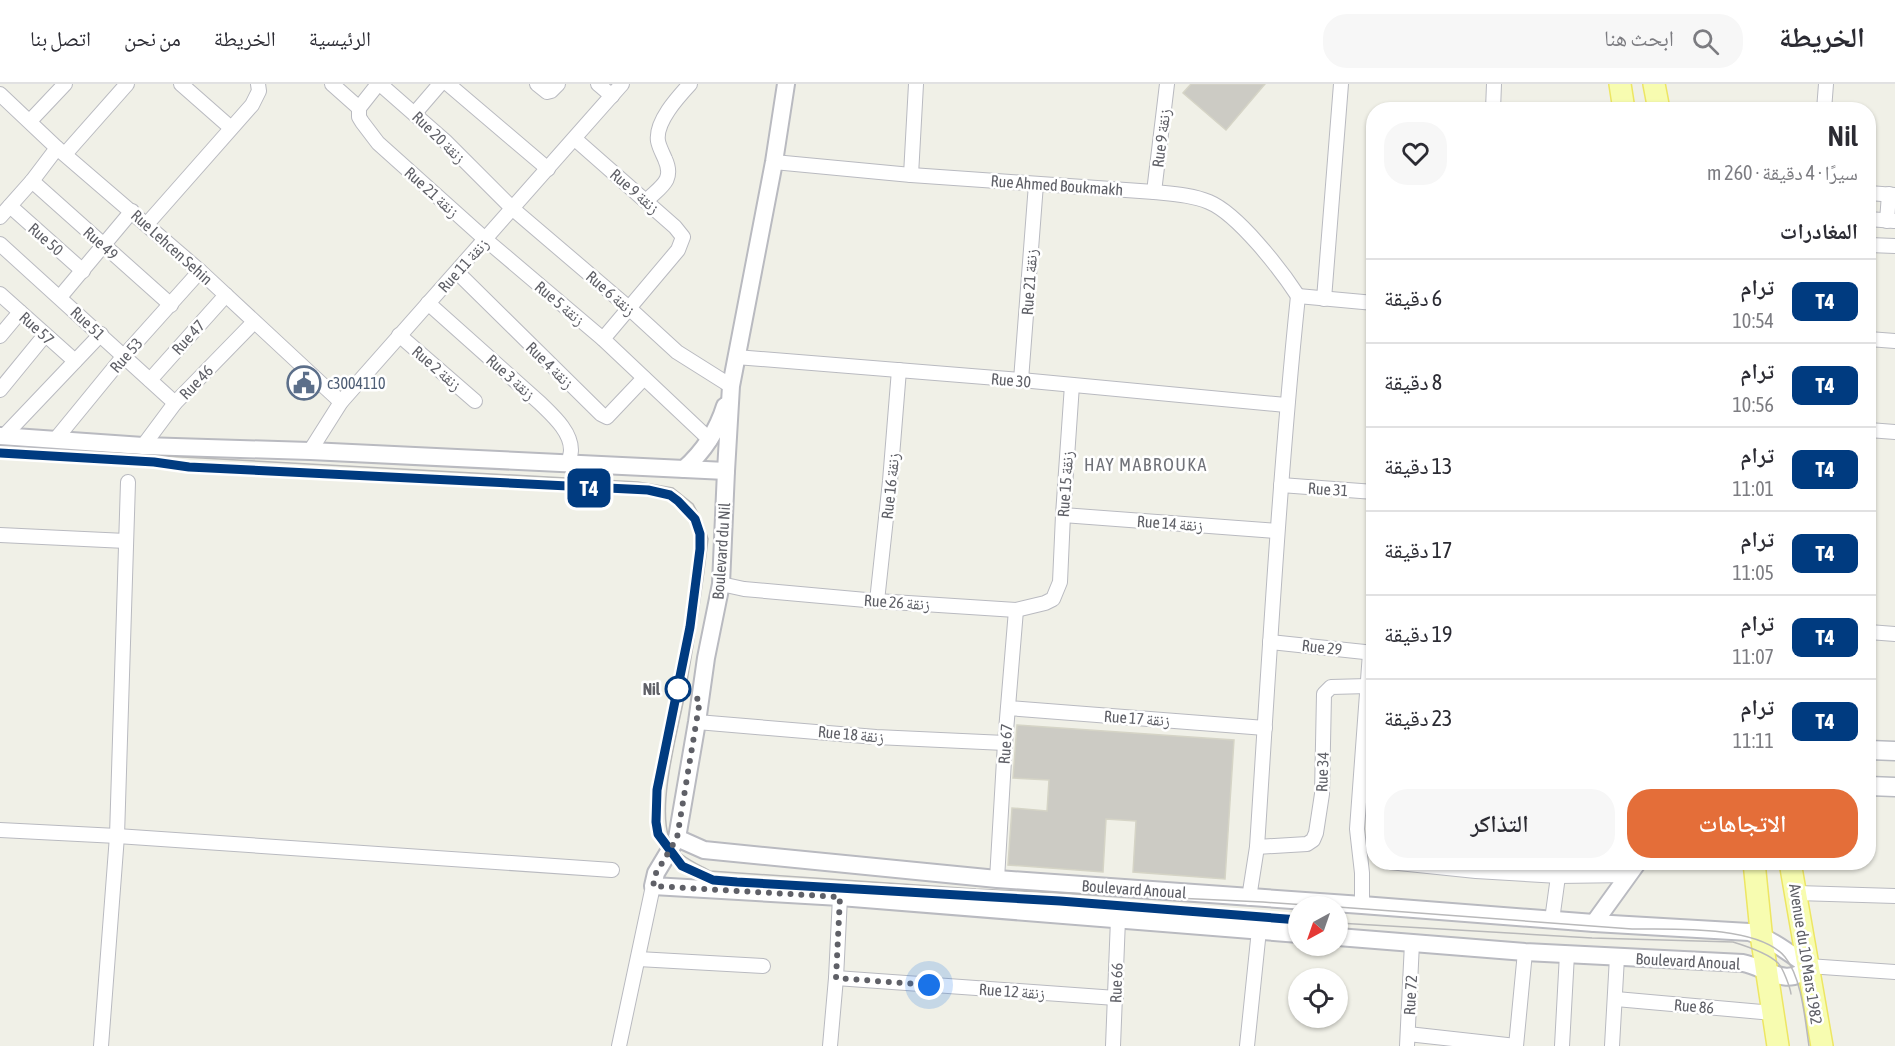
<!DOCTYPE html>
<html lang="ar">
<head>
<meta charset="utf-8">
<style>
  body { margin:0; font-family:"Asap Condensed","Noto Naskh Arabic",sans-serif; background:#f7f7f7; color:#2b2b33; direction:rtl; height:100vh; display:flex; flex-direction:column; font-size:22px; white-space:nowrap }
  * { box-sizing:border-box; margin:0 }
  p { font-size:20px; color:#7c7c81 }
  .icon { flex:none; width:33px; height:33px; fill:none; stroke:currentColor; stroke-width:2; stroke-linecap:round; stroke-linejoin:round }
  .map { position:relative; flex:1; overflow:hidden; direction:ltr }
  .side { position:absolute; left:1366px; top:18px; width:510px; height:768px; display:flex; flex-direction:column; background:#fff; border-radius:24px; box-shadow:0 2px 4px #0004; direction:rtl }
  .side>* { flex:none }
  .badge { padding:0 12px; border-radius:9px; font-size:21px; line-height:39px }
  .needle { width:39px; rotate:220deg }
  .fabs { position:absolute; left:1288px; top:812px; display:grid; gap:12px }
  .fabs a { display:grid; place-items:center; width:60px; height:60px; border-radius:50%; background:#fff; box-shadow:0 2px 4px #0004; font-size:30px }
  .you { position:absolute; width:30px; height:30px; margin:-15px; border:4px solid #fff; border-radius:50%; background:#1a73e8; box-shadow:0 0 0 9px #1a73e833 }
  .map>.badge { position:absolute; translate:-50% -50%; box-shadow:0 0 0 3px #fff }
  h2 { padding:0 18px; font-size:22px; line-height:54px }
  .round { display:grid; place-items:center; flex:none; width:63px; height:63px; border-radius:24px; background:#f7f7f7 }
  .head { display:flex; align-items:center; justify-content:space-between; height:102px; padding:0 18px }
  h1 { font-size:28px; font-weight:600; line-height:45px }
  .action { display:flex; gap:12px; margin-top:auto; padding:12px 18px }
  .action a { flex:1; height:69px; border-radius:24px; background:#e46e39; color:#fff; font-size:24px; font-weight:600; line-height:69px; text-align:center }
  .action a+a { background:#f7f7f7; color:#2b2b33 }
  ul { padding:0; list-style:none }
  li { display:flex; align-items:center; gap:18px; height:84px; padding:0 18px; border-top:2px solid #e1e1e2 }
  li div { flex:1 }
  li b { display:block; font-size:22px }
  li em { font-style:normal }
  li .badge { min-width:66px; font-weight:700; text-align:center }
  header { display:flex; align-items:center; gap:36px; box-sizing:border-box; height:84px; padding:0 30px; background:#fff; border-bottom:2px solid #e1e1e2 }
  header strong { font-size:28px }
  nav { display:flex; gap:33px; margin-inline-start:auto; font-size:21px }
  .search { width:420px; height:54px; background:#f7f7f7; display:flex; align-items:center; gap:15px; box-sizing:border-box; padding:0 21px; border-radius:24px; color:#7c7c81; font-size:22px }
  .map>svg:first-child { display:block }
</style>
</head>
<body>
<header>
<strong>الخريطة</strong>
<div class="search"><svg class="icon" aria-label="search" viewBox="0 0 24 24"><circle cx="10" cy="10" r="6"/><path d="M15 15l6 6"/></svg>ابحث هنا</div>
<nav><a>الرئيسية</a><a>الخريطة</a><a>من نحن</a><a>اتصل بنا</a></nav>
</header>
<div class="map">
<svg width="1895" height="962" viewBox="0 0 1895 962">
  <rect width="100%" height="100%" fill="#f0f0e7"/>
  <g fill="#cccbc4" stroke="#d5d4c6" stroke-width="1.5">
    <polygon points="1191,0 1265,0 1226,46 1183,9"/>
    <polygon points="1017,641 1234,656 1225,795 1133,788 1136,737 1106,735 1103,788 1008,781 1012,724 1047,727 1049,696 1013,694"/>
  </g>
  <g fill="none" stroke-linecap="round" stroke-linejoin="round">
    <g stroke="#b9bac0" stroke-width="16">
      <g id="minor">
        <polyline points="181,0 231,44"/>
        <polyline points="332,0 359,24"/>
        <polyline points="378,0 359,24 359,33 362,38 378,59 485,155 603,255 678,166 683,153 675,143 575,55"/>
        <polyline points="380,0 445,57 513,125 629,224 677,268 731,302"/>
        <polyline points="448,0 548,85"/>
        <polyline points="537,0 547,8 551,7 558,0"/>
        <polyline points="598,0 612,12"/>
        <polyline points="0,10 57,64 200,187 341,318"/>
        <polyline points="1493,26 1494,0"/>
        <polyline points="1824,26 1826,0"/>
        <polyline points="415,29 440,0"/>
        <polyline points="30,37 65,0"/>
        <polyline points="66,69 127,0"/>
        <path d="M774,78L911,91L1154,108C1173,110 1192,111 1209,118C1238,130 1281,186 1298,212"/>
        <polyline points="911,91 916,0"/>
        <polyline points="32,97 171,221"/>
        <polyline points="1154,108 1167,0"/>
        <polyline points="1869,109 1895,111"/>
        <path d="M646,117C660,103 675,97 665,75C663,70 659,63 658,57C655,38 678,13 690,0"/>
        <polyline points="10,122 83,187"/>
        <polyline points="0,133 32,97 57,64"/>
        <polyline points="1869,135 1894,137"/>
        <polyline points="1887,137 1889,110"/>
        <polyline points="147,140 252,21 259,7 258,0"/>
        <polyline points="0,160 175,319"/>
        <polyline points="1869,161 1895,162"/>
        <polyline points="457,188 601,330 607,333 644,294"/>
        <polyline points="0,210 75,277"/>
        <polyline points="1298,212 1374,219"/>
        <polyline points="60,213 132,127"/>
        <polyline points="1324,215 1341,0"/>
        <path d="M428,219L540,319C552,331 571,347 571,366C571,370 569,376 568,380"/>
        <polyline points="399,251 475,317"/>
        <polyline points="0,252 20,228"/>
        <polyline points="603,255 710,356"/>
        <polyline points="1869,255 1895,257"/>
        <polyline points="736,273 1021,296 1286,321"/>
        <polyline points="150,296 226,211"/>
        <polyline points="1021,296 1036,100"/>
        <polyline points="0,306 45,251"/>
        <polyline points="1869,346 1895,348"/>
        <polyline points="4,352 101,250"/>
        <polyline points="55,356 123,273 200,187"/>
        <polyline points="143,362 175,319 254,238"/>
        <polyline points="310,367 341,318 622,0"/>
        <polyline points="1281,401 1374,408"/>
        <polyline points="1063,431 1277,447"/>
        <polyline points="0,451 126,457"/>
        <polyline points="721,500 744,505 877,517 1016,526 1045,519 1053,515 1060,498 1063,431 1072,301"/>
        <polyline points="877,517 890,397 899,286"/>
        <polyline points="1869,548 1895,550"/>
        <polyline points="1270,558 1374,569"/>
        <polyline points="1008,624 1265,644"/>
        <polyline points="697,638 876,653 1005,659"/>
        <polyline points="0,746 117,752 612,786"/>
        <polyline points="1257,763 1307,760 1313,756 1316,749 1322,710 1324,610 1331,603 1368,602"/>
        <polyline points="1389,778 1476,787 1559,792 1629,791"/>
        <polyline points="997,795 1005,659 1016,526"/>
        <polyline points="1797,809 1895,812"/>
        <path d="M1249,814L1257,763C1269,579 1279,396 1298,212"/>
        <polyline points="1362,821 1362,789 1357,745 1370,569"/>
        <polyline points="1552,836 1560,778"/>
        <polyline points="638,875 763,882"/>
        <polyline points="1808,882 1895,888"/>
        <polyline points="836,894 1116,914"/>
        <polyline points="1616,915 1773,929"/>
        <polyline points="1408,950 1516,962"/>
        <polyline points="101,962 117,752 128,398"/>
        <polyline points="619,962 653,802"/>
        <polyline points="830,962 836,894 840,813"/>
        <polyline points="1113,962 1118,835"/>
        <polyline points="1247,962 1259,846"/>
        <polyline points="1407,962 1412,859"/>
        <polyline points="1516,962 1525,868"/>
        <polyline points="1562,962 1567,870"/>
        <polyline points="1612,962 1617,873"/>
      </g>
    </g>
    <g stroke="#b9bac0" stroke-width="20">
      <g id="tertiary">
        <polyline points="786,0 774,78 731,302 726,387 721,500 706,574 697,638 677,754 656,789 653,802 840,813 1299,850"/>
        <polyline points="0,352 143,362 310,367 726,387"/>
        <path d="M684,385C704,367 717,348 725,322"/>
        <polyline points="677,754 704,766 997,795 1362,821 1594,839 1638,778"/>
        <path d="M1338,853L1525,868L1743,879C1765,883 1789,906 1808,882C1789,869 1772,855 1749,848L1594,839"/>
      </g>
    </g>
    <g stroke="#b8bac0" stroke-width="21">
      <g id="secondary">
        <polyline points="1869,666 1895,667"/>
        <polyline points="1869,702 1895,703"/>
      </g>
    </g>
    <g stroke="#ede663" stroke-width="24">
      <g id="primary">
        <polyline points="1620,0 1624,26"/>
        <polyline points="1654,0 1659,26"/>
        <polyline points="1754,778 1762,857 1778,962"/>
        <polyline points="1790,778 1822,962"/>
      </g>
    </g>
    <use href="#minor" stroke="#fff" stroke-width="14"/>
    <use href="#tertiary" stroke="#fff" stroke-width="16"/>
    <use href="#secondary" stroke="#fff" stroke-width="18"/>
    <use href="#primary" stroke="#f7fcb0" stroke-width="21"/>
    <g stroke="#b9b9ba" stroke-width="1.5">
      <path d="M0,363L638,398L673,404L693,420L702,437L708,455C702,506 694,558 685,609C678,646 657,720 669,754C675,771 696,779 710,787L976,805L1263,818L1320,822"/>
      <polyline points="171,380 189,383 359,392"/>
      <polyline points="663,678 657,706 656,738 658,750 663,759 682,782 713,796 872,807"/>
      <polyline points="1067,818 1299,837"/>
      <path d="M1338,823L1632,845C1671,845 1759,841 1785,873C1802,894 1805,936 1809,962"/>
      <path d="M1338,839L1592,854L1733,858C1746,862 1768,869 1778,879C1783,884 1790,903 1791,910"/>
    </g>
  </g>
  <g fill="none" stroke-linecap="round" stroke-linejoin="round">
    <g stroke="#fff" stroke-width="14">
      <polyline id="line" points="0,369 154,378 189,383 648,406 670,411 678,417 695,435 700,450 700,465 690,543 657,706 656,738 658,750 682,782 713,796 737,798 1060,817 1299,836"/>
    </g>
    <use href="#line" stroke="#003b80" stroke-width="9"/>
    <polyline stroke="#5f6067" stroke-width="6" stroke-dasharray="0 10.8" points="678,605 700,616 677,754 656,789 653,802 840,813 836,894 929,901"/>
  </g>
  <defs>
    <g id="civic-ring" transform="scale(1.725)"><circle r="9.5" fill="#fff" stroke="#5c6f8a" stroke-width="1.5"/><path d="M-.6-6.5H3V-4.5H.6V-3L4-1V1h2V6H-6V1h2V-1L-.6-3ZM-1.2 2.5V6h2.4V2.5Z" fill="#5c6f8a"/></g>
  </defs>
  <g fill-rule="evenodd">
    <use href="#civic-ring" x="304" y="299"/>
  </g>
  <circle fill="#fff" stroke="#003b80" stroke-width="3" cx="678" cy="605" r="12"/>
  <g text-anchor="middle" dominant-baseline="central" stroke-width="5" stroke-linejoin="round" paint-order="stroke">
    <g font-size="16" fill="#5f6067" stroke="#fff">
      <text transform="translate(439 53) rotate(44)">Rue 20 زنقة</text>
      <text transform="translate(1161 54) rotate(-83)">Rue 9 زنقة</text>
      <text transform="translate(1057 101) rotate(4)">Rue Ahmed Boukmakh</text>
      <text transform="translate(635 107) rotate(41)">Rue 9 زنقة</text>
      <text transform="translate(432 108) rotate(42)">Rue 21 زنقة</text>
      <text transform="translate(46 155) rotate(41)">Rue 50</text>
      <text transform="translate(101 159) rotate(42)">Rue 49</text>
      <text transform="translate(172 163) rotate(42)">Rue Lehcen Sehin</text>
      <text transform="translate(463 181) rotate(-48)">Rue 11 زنقة</text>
      <text transform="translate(1029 198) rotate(-86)">Rue 21 زنقة</text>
      <text transform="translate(611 209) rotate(41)">Rue 6 زنقة</text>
      <text transform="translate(560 219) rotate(40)">Rue 5 زنقة</text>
      <text transform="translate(88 239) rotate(43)">Rue 51</text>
      <text transform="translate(37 244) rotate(42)">Rue 57</text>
      <text transform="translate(188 253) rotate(-48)">Rue 47</text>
      <text transform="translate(126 271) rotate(-49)">Rue 53</text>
      <text transform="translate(550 281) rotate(44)">Rue 4 زنقة</text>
      <text transform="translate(437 284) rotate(41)">Rue 2 زنقة</text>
      <text transform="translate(511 293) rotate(42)">Rue 3 زنقة</text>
      <text transform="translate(1011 296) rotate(5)">Rue 30</text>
      <text transform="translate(196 298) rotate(-46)">Rue 46</text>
      <text transform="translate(1065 400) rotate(-86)">Rue 15 زنقة</text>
      <text transform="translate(890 402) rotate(-84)">Rue 16 زنقة</text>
      <text transform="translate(1328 405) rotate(4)">Rue 31</text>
      <text transform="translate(1170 439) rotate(4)">Rue 14 زنقة</text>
      <text transform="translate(721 467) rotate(-86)">Boulevard du Nil</text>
      <text transform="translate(897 518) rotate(4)">Rue 26 زنقة</text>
      <text transform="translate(1322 563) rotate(6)">Rue 29</text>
      <text transform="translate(1137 634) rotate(4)">Rue 17 زنقة</text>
      <text transform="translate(851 650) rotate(5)">Rue 18 زنقة</text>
      <text transform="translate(1005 660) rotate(-86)">Rue 67</text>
      <text transform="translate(1322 688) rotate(-88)">Rue 34</text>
      <text transform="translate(1134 805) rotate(4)">Boulevard Anoual</text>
      <text transform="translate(1806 870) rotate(81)">Avenue du 10 Mars 1982</text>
      <text transform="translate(1688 877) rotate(3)">Boulevard Anoual</text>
      <text transform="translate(1116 899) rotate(-88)">Rue 66</text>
      <text transform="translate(1012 907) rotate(4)">Rue 12 زنقة</text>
      <text transform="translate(1410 911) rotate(-87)">Rue 72</text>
      <text transform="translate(1694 922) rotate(5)">Rue 86</text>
    </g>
    <g font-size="16" fill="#4e5e75" stroke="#fff" text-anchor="start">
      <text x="327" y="299">c3004110</text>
    </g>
    <g font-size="16" font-weight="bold" fill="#5f6067" stroke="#fff" text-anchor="end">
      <text x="660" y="605">Nil</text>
    </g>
    <g font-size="18" letter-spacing="1.5" fill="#707279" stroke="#fff">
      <text x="1146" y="380">HAY MABROUKA</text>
    </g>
  </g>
</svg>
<div class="fabs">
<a><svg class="needle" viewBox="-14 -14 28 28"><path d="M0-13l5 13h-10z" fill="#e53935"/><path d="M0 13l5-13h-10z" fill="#7c7c81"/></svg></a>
<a><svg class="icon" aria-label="locate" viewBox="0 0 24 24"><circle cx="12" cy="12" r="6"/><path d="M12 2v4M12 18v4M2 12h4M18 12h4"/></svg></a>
</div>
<div class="you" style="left:929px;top:901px"></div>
<b class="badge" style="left:589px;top:404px;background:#003b80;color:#fff">T4</b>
<section class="side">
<div class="head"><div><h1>Nil</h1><p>سيرًا · 4 دقيقة · 260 m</p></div><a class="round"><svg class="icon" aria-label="heart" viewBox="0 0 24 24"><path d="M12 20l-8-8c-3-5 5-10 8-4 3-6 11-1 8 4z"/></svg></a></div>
<h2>المغادرات</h2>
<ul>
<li><span class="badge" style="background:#003b80;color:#fff">T4</span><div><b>ترام</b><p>10:54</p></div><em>6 دقيقة</em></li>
<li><span class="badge" style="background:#003b80;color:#fff">T4</span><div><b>ترام</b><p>10:56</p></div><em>8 دقيقة</em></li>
<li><span class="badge" style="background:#003b80;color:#fff">T4</span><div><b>ترام</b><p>11:01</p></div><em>13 دقيقة</em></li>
<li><span class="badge" style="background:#003b80;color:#fff">T4</span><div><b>ترام</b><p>11:05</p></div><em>17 دقيقة</em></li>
<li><span class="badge" style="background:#003b80;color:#fff">T4</span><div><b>ترام</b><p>11:07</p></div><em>19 دقيقة</em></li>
<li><span class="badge" style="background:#003b80;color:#fff">T4</span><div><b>ترام</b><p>11:11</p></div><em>23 دقيقة</em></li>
</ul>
<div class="action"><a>الاتجاهات</a><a>التذاكر</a></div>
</section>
</div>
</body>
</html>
